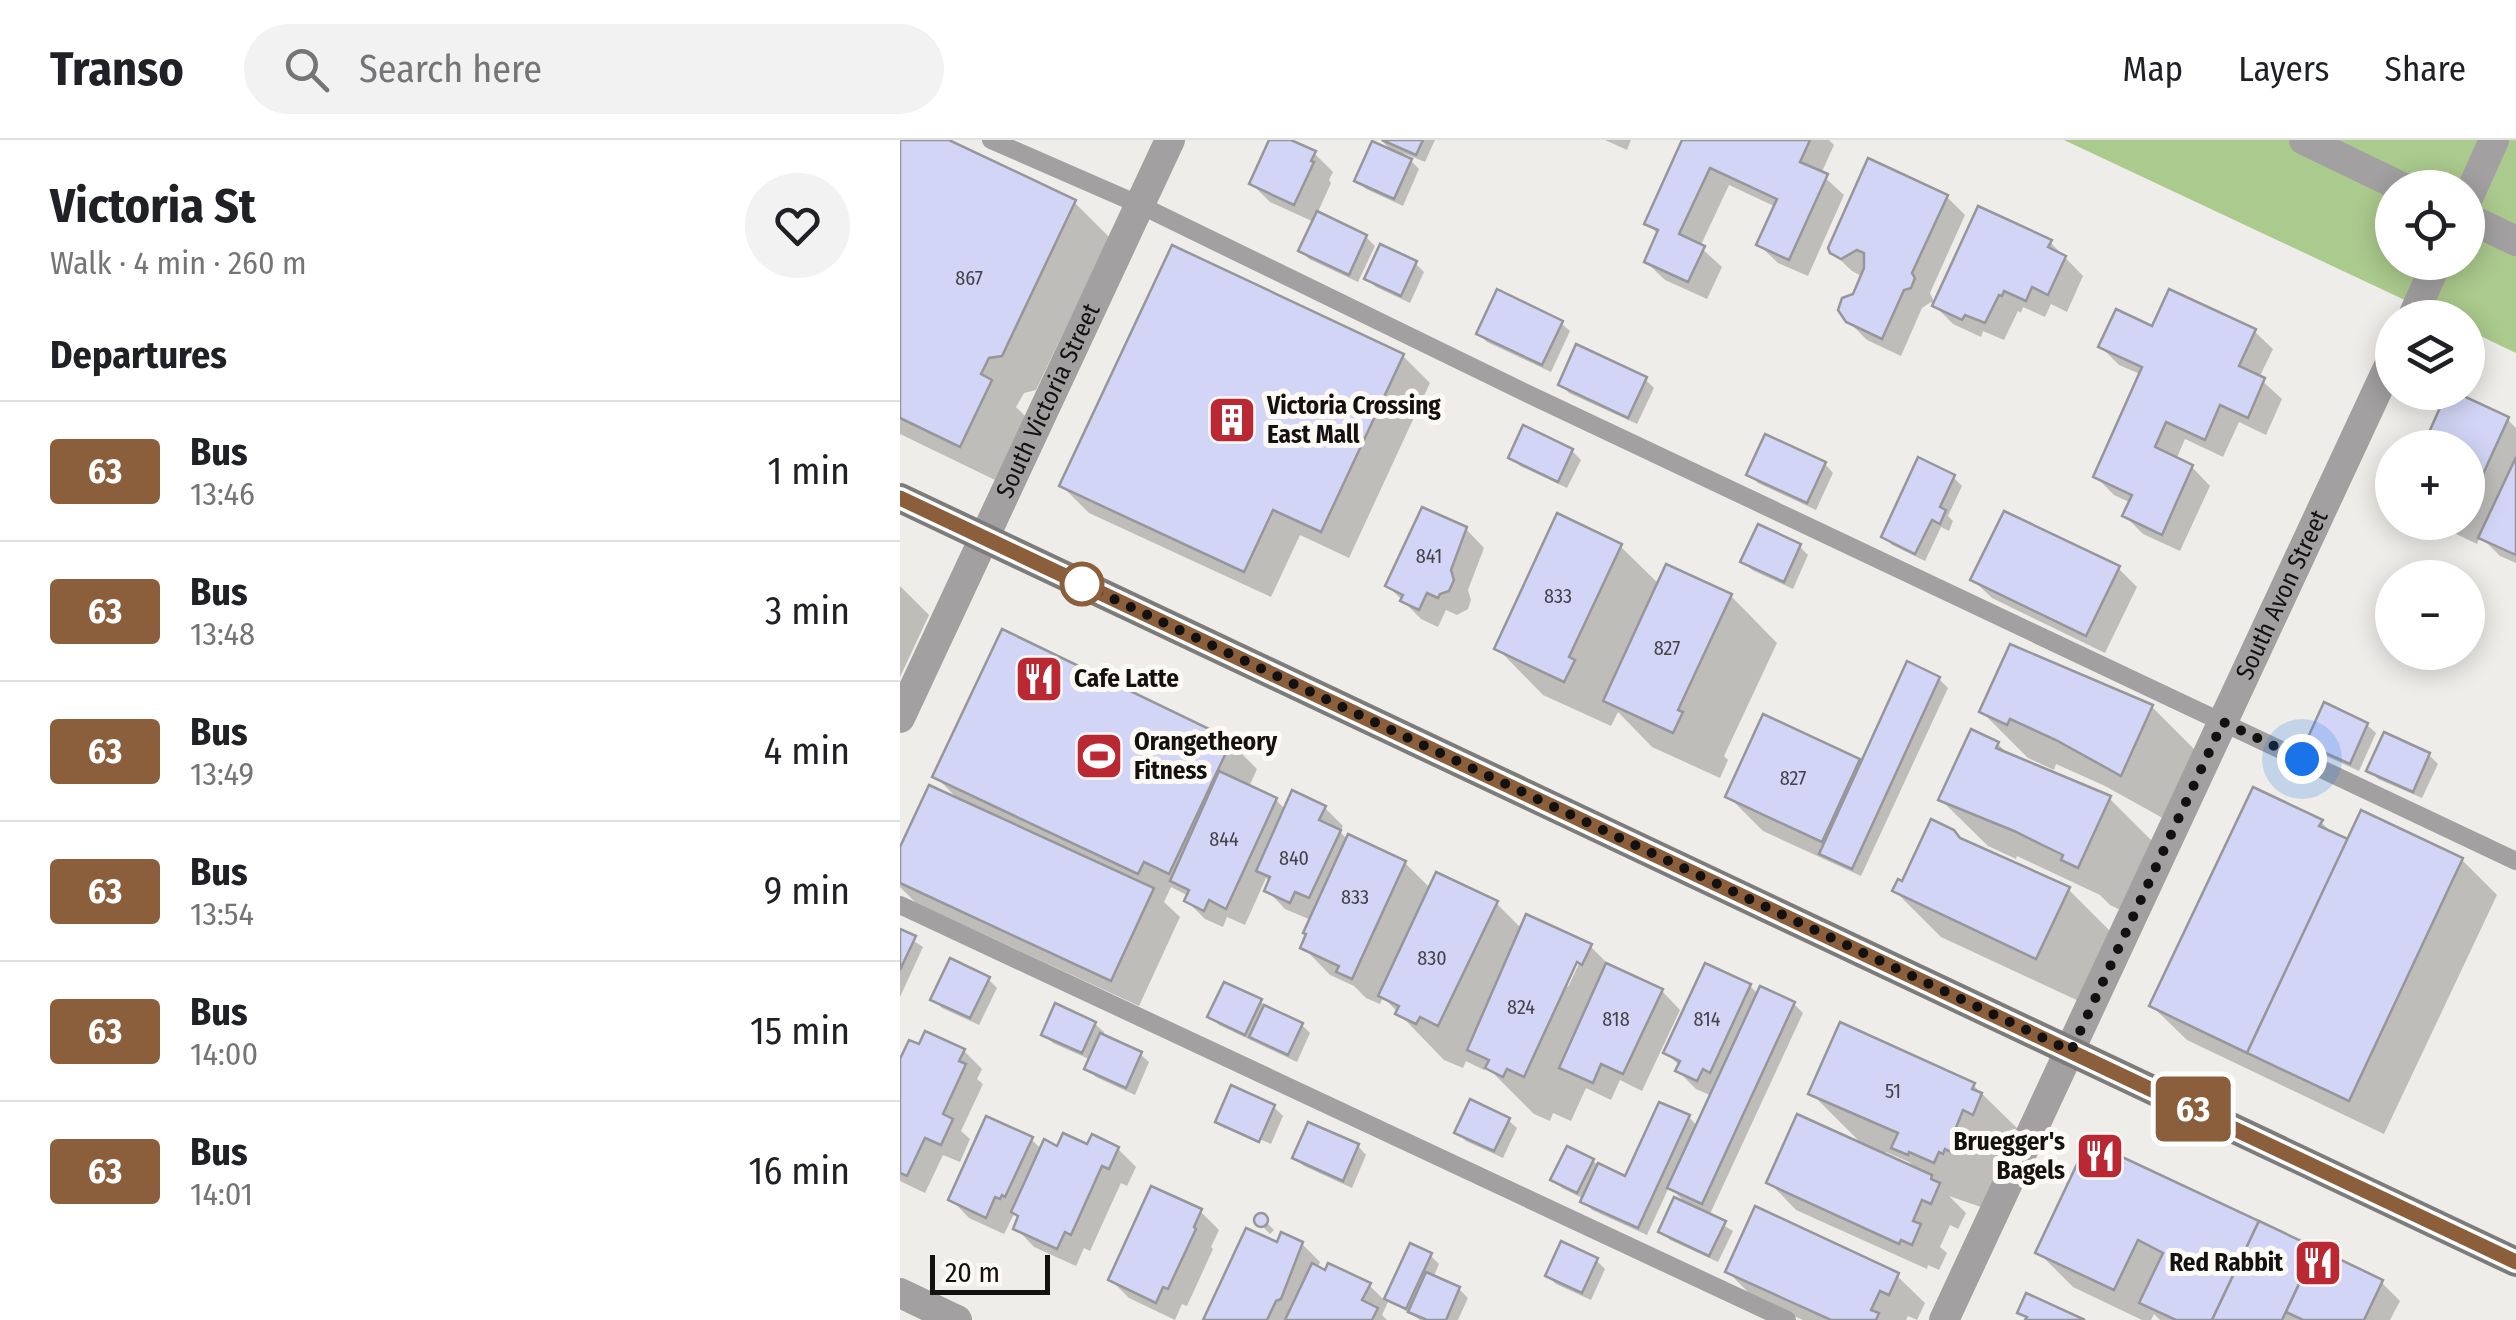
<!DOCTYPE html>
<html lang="en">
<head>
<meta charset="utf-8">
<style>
  body { margin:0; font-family:"Fira Sans Condensed",sans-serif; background:#f2f2f2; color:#202124; height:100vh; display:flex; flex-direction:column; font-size:38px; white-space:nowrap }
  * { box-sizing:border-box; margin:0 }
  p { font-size:32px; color:#757577 }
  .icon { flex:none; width:55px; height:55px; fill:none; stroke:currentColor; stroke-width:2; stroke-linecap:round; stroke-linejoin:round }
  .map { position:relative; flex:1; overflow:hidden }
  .side { display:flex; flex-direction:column; background:#fff; width:900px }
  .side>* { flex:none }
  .badge { padding:0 20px; border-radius:8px; font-size:35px; line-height:65px }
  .buttons { position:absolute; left:1475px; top:30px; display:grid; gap:20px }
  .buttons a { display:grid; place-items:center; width:110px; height:110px; border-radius:50%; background:#fff; box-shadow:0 5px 25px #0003; font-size:50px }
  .scale { position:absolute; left:30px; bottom:25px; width:120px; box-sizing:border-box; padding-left:10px; border:5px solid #131211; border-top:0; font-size:28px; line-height:35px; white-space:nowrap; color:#131211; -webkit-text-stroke:8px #fdfaf6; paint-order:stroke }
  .you { position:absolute; width:50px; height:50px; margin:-25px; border:8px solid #fff; border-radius:50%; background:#1a73e8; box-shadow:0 0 0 15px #1a73e833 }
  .map>.badge { position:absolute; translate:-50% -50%; box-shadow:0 0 0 5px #fff }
  h2 { padding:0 50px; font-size:38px; line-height:90px }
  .round { display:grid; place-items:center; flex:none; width:105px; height:105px; border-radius:52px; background:#f2f2f2 }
  .headline { display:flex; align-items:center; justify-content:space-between; height:170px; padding:0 50px }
  h1 { font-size:48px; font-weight:700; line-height:75px }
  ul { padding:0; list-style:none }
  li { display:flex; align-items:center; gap:30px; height:140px; padding:0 50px; border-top:2px solid #e0e0e0 }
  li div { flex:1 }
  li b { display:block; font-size:38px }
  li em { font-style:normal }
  li .badge { min-width:110px; font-weight:700; text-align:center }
  header { display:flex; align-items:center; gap:60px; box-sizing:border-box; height:140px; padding:0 50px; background:#fff; border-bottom:2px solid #e0e0e0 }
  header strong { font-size:48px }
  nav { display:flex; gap:55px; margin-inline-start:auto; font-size:35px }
  .search { width:700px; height:90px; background:#f2f2f2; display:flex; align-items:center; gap:25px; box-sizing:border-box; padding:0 35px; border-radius:55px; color:#757577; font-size:38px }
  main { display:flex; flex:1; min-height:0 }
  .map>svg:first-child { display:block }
</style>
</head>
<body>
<header>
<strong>Transo</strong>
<div class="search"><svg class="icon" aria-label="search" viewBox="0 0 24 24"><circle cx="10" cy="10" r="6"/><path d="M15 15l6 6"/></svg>Search here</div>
<nav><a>Map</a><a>Layers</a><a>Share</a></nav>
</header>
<main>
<section class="side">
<div class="headline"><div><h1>Victoria St</h1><p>Walk · 4 min · 260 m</p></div><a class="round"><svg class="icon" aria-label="heart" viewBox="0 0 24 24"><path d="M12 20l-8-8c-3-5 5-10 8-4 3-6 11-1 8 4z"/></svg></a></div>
<h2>Departures</h2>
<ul>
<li><span class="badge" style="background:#8b5e3c;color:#fff">63</span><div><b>Bus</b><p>13:46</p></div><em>1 min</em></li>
<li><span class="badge" style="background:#8b5e3c;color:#fff">63</span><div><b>Bus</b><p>13:48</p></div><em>3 min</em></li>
<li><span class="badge" style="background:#8b5e3c;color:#fff">63</span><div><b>Bus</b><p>13:49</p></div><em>4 min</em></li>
<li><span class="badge" style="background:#8b5e3c;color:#fff">63</span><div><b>Bus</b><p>13:54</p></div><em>9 min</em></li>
<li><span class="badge" style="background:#8b5e3c;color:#fff">63</span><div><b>Bus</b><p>14:00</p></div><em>15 min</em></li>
<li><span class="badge" style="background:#8b5e3c;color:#fff">63</span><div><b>Bus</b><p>14:01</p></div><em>16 min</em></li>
</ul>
</section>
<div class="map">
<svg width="1616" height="1180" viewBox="0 0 1616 1180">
  <rect width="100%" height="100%" fill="#efede9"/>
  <path fill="#abca8d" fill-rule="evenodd" d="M1164,0H1616V213L1568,190V178L1541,177ZM1492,48H1568V122H1492Z"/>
  <g fill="#0003" fill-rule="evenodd">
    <polygon points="0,0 43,0 174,62 209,97 136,250 124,253 116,267 125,276 95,340 0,294"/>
    <polygon points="372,0 385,0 414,13 433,32 429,40 431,43 417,74 466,97 475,106 458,142 409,119 401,111 414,82 370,62 352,44"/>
    <polygon points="481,0 535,0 525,22 503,13 519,29 503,66 466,49 457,40 494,13"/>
    <polygon points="705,0 731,0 727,10"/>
    <polygon points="785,0 929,0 934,5 921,34 944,55 908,136 878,123 859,105 876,67 829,45 800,107 822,127 807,159 765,140 746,122 759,95 747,83"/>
    <polygon points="1047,57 1065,75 1030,153 1035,164 1150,102 1183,136 1167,172 1151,164 1145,177 1123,167 1121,173 1118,171 1104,200 1083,191 1081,197 1053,184 1031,162 1022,168 1001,216 967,200 948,181 963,137 952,131 932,112"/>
    <polygon points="515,123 524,132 510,163 476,147 467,139"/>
    <polygon points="661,183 670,191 651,232 587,202 579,194"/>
    <polygon points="1253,189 1354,191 1373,209 1359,238 1382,259 1366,295 1339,282 1323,317 1285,299 1276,320 1292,327 1310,346 1280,411 1243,394 1225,376 1231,363 1214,355 1196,337 1242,235 1219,225 1201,207"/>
    <polygon points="503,216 530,243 449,418 400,395 371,457 189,373 162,346"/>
    <polygon points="745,239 754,248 737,284 669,253 661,244"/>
    <polygon points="1607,279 1616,288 1616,423 1600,416 1580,396 1577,404 1531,382 1568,382 1568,308"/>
    <polygon points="625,289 672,311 681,320 667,348 620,326 611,317"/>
    <polygon points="925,324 933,333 916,370 858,343 849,334"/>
    <polygon points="1053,337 1062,346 1048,376 1053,381 1049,391 1041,387 1025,421 992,405 984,396"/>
    <polygon points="566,389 584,408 568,450 571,460 568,469 557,475 546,470 538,487 521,479 488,446"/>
    <polygon points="720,406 760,445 831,456 877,503 824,616 828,620 820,638 752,607 718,572 711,586 643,555 597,508"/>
    <polygon points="900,407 908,415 893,449 852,430 843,422"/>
    <polygon points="1218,428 1237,447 1205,513 1092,458 1073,440"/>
    <polygon points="0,446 29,475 0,537"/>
    <polygon points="1039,539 1048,548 961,736 863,691 828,656 959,621 962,624"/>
    <polygon points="1252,567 1298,613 1268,681 1205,646 1156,624 1154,630 1128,618 1082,572"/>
    <polygon points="1467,585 1476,593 1459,631 1417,612 1408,603"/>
    <path d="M330,602L357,629L349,647L376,660L386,670L425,668L443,686L440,692L448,700L505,723L531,749L596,763L622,789L690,806L714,830L762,851L780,870L742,951L720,940L711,960L686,948L671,981L653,973L650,981L634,974L586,926L584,930L566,921L563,928L544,920L483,857L480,864L466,858L454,846L430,835L403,807L411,780L385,769L367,750L370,742L366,738L345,785L327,777L323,787L305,779L287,761L289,756L271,747L264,762L280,777L239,866L16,763L0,747V713L60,661L35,636ZM679,811L684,813L668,847L664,843Z"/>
    <polygon points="1098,604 1111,617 1209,658 1255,704 1224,772 1210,765 1200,755 1117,716 1116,719 1088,706 1041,660"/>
    <polygon points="1529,615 1538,624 1522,658 1478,639 1469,630"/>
    <polygon points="1463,673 1562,720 1597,755 1484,994 1287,900 1252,866 1421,682 1435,696 1449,702"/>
    <polygon points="1004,744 1169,750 1215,796 1183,863 1041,797 995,751"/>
    <polygon points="0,792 23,807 0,857"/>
    <polygon points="88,839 97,848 79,885 42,868 33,859"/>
    <polygon points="850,846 859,855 894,864 903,873 809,1076 833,1091 818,1122 770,1100 761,1091 787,1064 769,1047 747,1095 692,1070 684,1059 662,1048 653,1039 692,1021 726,1039 789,977 798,987 812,956 796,949 778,931 780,926 766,913"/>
    <polygon points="360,861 370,871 402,885 410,893 397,922 319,885 310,876"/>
    <polygon points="195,884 204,892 203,897 240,914 249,922 235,955 196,937 187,929 191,920 153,903 144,894"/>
    <polygon points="64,911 82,929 77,939 83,944 61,991 70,999 60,1022 43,1015 25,1053 0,1041 0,925"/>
    <path d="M1073,945L1120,991L1081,1067L1049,1056L1066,1073L1058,1089L1050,1085L1040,1107L1047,1113L1039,1130L1028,1125L1027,1129L896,1070L869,1042L964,1006L911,953ZM986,1012L1009,1022L1019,1031L984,1016Z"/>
    <polygon points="374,967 383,976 371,1004 325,984 325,989 318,982"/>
    <polygon points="608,980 617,988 603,1018 566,1001 557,992"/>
    <polygon points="131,999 142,1010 218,1009 236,1027 227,1046 221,1043 190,1111 184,1108 176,1126 134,1107 116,1088 120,1078 117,1075 114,1074 104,1094 69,1078 51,1059"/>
    <polygon points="1189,1004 1481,1142 1500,1161 1490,1180 1260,1180 1254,1174 1251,1180 1242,1180 1173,1147 1138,1112"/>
    <polygon points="458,1006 466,1015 452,1048 404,1026 395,1018"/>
    <polygon points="300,1071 319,1090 311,1107 313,1109 287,1166 282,1164 275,1180 229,1158 211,1140"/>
    <polygon points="360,1076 374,1090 370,1094 357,1081"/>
    <polygon points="402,1104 420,1122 417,1129 469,1145 486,1162 511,1107 530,1115 539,1124 533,1138 559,1149 568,1158 558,1180 520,1180 489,1160 482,1175 487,1180 306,1180 378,1105"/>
    <polygon points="696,1120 705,1129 691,1160 656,1144 648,1136"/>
    <polygon points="828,1132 997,1136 1025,1163 1017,1180 1008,1176 1006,1180 903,1180 855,1159"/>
  </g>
  <g fill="#d2d5f5" stroke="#97979b" stroke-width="2.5">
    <polygon points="0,0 49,0 176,60 102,216 89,218 81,234 92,240 60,307 0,278"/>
    <polygon points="369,0 391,0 416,11 411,21 414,22 394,65 349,44"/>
    <polygon points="482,0 523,0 516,15"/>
    <polygon points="782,0 910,0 900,22 928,34 889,120 856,105 877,59 810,28 779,94 805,106 788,142 744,122 758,90 744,84"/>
    <polygon points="472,1 512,19 494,59 454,41"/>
    <polygon points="968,18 1048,55 1012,133 1015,138 1011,148 1004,150 982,199 946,182 938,170 942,158 953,154 964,128 964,113 957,110 941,119 930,113 928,108"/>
    <polygon points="1078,66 1152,100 1148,107 1166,116 1148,155 1132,147 1126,161 1104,151 1102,156 1099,155 1085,183 1065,175 1062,180 1032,166"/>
    <polygon points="417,71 467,95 449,135 398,111"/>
    <polygon points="480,104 517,121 501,156 464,139"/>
    <polygon points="272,105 504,214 421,392 373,370 344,432 159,346"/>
    <polygon points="597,149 663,181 642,225 576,194"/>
    <polygon points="1269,149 1356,189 1339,226 1365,238 1348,278 1320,265 1305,300 1266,282 1255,307 1293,325 1262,395 1222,376 1232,355 1193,337 1242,227 1198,207 1216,169 1252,186"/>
    <polygon points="676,204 747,237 728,278 658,245"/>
    <polygon points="1547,252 1555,252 1609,277 1568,367 1568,308 1522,308"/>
    <polygon points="623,285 673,309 658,342 608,318"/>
    <polygon points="865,294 926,322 907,363 846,335"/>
    <polygon points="1018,317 1055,335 1040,367 1046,370 1040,384 1032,380 1015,414 981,397"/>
    <polygon points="1616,317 1616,415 1578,398"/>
    <polygon points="522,367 567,387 551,430 554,440 549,451 540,454 538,458 527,453 519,470 500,461 503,455 485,446"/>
    <polygon points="1104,371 1220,426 1186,496 1070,440"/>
    <polygon points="657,373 722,404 669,517 675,520 664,542 594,509"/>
    <polygon points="858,384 901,404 884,442 840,422"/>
    <polygon points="766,424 832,454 778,570 783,572 773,593 703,561"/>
    <polygon points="102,489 332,600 269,734 244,722 238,734 32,637"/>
    <polygon points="1110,504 1253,565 1221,636 1156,600 1110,579 1107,585 1079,572"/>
    <polygon points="1007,521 1040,537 952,729 919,714"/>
    <polygon points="1424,562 1468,583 1450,624 1405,604"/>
    <polygon points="863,574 960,619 922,702 825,657"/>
    <polygon points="1071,589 1099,602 1096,608 1211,656 1178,728 1161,720 1163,715 1114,691 1038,660"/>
    <polygon points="1484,592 1530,613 1513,652 1466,631"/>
    <polygon points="319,631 377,658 326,769 309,760 304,771 284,761 289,750 270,741"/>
    <polygon points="29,645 254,748 211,841 0,743 0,707"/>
    <polygon points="1353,647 1423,680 1419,686 1448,699 1347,913 1249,866"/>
    <polygon points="392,650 426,666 419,680 441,690 409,758 395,752 390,763 364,751 370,737 356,731"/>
    <polygon points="1461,670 1563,718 1449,961 1347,913"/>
    <polygon points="1031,679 1054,690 1060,698 1170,747 1136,819 992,751 998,739 1002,741"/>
    <polygon points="448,694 506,721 452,839 436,832 439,826 400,808 406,794 403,793"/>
    <polygon points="536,732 598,761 538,886 520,877 516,884 495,874 499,866 478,856"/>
    <polygon points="626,774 692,804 682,825 677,822 624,937 607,929 603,937 585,928 589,920 567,910"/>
    <polygon points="0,789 16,796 0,830"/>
    <polygon points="50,818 90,837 70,878 30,860"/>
    <polygon points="706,823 763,849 723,934 701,924 693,943 659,928"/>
    <polygon points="805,823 851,844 810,933 803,929 797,941 775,931 780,921 763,913"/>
    <polygon points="324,842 362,859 345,895 307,877"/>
    <polygon points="860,846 895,862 802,1064 767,1048"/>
    <polygon points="155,863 196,882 182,913 141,895"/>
    <polygon points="364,865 403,883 388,915 349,897"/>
    <polygon points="940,882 1075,943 1072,949 1082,953 1073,975 1063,970 1055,990 1062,993 1053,1013 1045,1009 1043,1014 1039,1012 1034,1023 1009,1012 1008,1015 991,1008 998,993 908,954"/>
    <polygon points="25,891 65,909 59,921 66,924 43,974 53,979 41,1005 25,998 7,1036 0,1033 0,919 9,900 19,904"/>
    <polygon points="200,893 242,912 226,948 184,929"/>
    <polygon points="331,945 375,965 359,1002 315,982"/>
    <polygon points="570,959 610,978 594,1011 554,993"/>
    <polygon points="759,962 790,975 738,1088 680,1062 698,1023 725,1036"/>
    <polygon points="897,974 1032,1035 1031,1039 1040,1043 1031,1064 1022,1060 1013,1081 1021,1084 1012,1105 1001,1100 999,1104 866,1043"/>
    <polygon points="86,976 133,997 105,1057 102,1055 100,1059 95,1057 86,1078 48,1060"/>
    <polygon points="408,982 459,1004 443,1041 392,1018"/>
    <polygon points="163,993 187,1004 192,994 219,1007 209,1029 202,1026 171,1095 165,1092 157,1109 113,1089 118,1076 111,1072 144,999 157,1006"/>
    <polygon points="1188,1001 1359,1081 1312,1180 1276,1180 1239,1163 1263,1113 1238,1100 1214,1150 1135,1113"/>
    <polygon points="667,1006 694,1019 677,1053 650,1040"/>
    <polygon points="251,1046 302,1069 294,1087 296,1089 268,1149 263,1147 256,1163 208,1140"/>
    <polygon points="774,1057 826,1081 809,1116 758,1092"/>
    <polygon points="855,1066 999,1133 989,1155 980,1151 971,1170 979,1173 976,1180 931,1180 825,1132"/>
    <circle cx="361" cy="1080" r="7"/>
    <polygon points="1359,1081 1416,1108 1382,1180 1312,1180"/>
    <polygon points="346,1088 377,1102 381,1092 403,1102 381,1159 376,1161 367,1180 303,1180"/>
    <polygon points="661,1101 698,1118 682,1153 645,1136"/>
    <polygon points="510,1103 532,1113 506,1169 484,1159"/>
    <polygon points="1416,1108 1483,1140 1464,1180 1403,1180 1386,1172"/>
    <polygon points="412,1123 425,1130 428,1123 471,1143 462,1160 478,1168 472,1180 385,1180"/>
    <polygon points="526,1132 560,1147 546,1180 527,1180 508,1172"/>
    <polygon points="1126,1153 1185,1180 1125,1180 1127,1177 1117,1173"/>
  </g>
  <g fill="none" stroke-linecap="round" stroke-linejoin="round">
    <g stroke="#a2a0a0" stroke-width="18">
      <polyline points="91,0 240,65 624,252 1616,721"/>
      <polyline points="0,765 887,1180"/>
    </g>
    <g stroke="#a2a0a0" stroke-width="30">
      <polyline points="1568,58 1594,0"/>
      <polyline points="1512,178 1537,122"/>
      <polyline points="0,1153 57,1180"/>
      <path id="s1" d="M1044,1180L1492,219"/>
    </g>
    <g stroke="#a2a0a0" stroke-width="30">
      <polyline points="1404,0 1504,48"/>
      <polyline points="1568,78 1616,101"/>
      <path id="s2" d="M0,578L270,0"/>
    </g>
    <polyline stroke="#7e7b7b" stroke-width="30" points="0,358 1616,1122"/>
  </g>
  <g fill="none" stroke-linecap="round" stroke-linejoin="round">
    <g stroke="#fff" stroke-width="22">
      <polyline id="line" points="0,358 1616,1122"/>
    </g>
    <use href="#line" stroke="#8b5e3c" stroke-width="15"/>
    <polyline stroke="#131211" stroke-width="10" stroke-dasharray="0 18" points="182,444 1171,911 1323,582 1402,619"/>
  </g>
  <defs>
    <g id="building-square" transform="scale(2.5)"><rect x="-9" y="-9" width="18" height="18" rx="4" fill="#ba2933" stroke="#fdfaf6"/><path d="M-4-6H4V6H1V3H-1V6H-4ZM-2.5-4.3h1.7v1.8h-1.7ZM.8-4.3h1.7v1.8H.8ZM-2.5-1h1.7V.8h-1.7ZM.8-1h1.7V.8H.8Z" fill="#fff"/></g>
    <g id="restaurant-square" transform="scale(2.5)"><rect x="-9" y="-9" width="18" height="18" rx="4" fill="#ba2933" stroke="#fdfaf6"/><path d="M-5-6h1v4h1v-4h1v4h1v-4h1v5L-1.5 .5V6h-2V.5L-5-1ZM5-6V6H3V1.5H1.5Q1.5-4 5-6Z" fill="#fff"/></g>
    <g id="stadium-square" transform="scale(2.5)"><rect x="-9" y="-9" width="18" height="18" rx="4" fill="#ba2933" stroke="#fdfaf6"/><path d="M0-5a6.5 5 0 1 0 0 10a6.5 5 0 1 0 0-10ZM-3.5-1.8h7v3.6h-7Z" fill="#fff"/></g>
  </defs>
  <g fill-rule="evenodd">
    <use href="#building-square" x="332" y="280"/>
    <use href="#restaurant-square" x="139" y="539"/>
    <use href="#stadium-square" x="199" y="616"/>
    <use href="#restaurant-square" x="1200" y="1016"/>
    <use href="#restaurant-square" x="1418" y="1123"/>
  </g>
  <circle fill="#fff" stroke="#8b5e3c" stroke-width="5" cx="182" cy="444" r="20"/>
  <g text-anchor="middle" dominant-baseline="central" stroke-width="10" stroke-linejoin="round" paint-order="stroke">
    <g font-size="20" fill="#43434a">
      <text x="69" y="138">867</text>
      <text x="529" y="416">841</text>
      <text x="658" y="456">833</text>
      <text x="767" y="508">827</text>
      <text x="893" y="638">827</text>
      <text x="324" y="699">844</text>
      <text x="394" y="718">840</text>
      <text x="455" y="757">833</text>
      <text x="532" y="818">830</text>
      <text x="621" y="867">824</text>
      <text x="716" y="879">818</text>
      <text x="807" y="879">814</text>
      <text x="993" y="951">51</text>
    </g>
    <g font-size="25" fill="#131211" stroke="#fdfaf6">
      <text stroke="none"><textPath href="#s2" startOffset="350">South Victoria Street</textPath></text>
      <text stroke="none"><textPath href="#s1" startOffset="800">South Avon Street</textPath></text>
    </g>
    <g font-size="25" font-weight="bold" fill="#131211" stroke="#fdfaf6" text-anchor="start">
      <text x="367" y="266">Victoria Crossing<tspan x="367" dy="29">East Mall</tspan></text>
      <text x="174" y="539">Cafe Latte</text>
      <text x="234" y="602">Orangetheory<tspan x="234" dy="29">Fitness</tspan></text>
      <text x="1165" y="1002" text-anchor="end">Bruegger's<tspan x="1165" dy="29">Bagels</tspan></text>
      <text x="1383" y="1123" text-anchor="end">Red Rabbit</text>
    </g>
  </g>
</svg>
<div class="buttons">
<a><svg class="icon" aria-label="locate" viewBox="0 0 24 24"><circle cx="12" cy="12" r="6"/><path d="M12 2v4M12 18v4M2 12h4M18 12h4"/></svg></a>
<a><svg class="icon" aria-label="layers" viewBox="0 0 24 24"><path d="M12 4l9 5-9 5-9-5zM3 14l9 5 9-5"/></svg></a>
<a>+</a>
<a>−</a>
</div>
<div class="scale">20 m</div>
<div class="you" style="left:1402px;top:619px"></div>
<b class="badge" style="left:1293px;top:969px;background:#8b5e3c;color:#fff">63</b>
</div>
</main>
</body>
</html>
